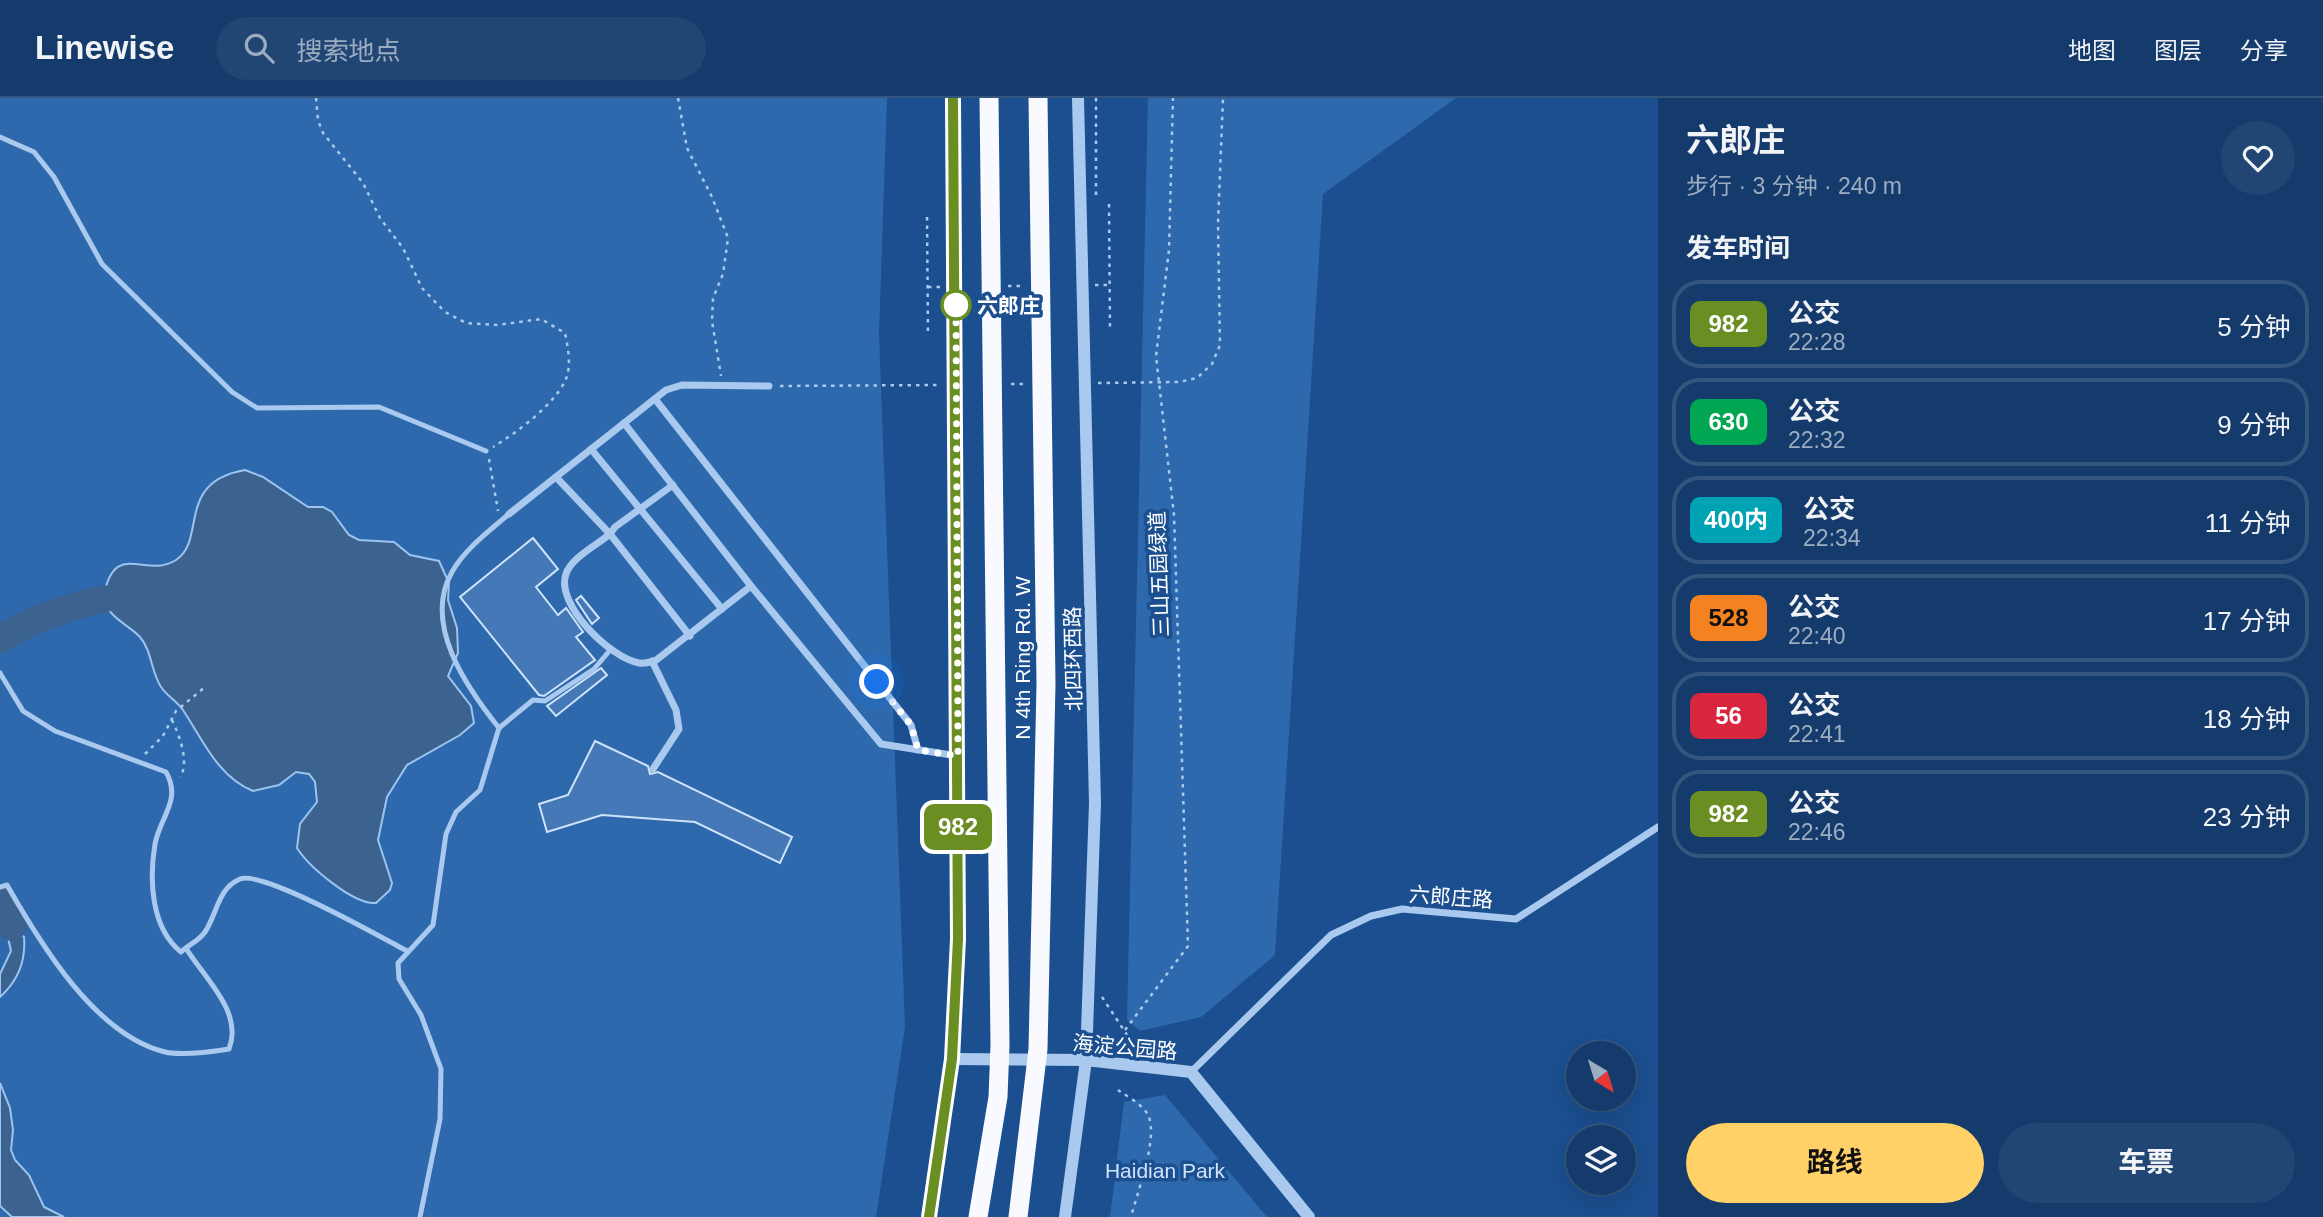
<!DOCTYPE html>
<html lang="zh">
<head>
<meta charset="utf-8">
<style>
  body { margin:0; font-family:Helvetica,"Noto Sans SC",sans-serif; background:#214673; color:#f1f3f6; height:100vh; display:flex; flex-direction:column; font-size:26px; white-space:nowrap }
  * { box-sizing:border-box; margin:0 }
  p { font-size:23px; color:#9dadc1 }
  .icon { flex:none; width:38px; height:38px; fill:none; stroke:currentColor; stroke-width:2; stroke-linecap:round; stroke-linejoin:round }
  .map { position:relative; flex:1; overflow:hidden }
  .sheet { display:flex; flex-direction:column; background:#143b6b; width:665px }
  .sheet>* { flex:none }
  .badge { padding:0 14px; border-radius:10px; font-size:24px; line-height:46px }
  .needle { width:46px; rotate:142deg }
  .fabs { position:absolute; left:1566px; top:943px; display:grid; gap:14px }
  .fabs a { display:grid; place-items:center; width:70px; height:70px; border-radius:50%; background:#143b6b; box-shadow:0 7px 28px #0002,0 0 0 2px #33557e; font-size:35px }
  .you { position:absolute; width:35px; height:35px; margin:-18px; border:5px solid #fff; border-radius:50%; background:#1a73e8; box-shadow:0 0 0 10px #1a73e833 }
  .map>.badge { position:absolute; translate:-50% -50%; box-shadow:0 0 0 4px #fff }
  h2 { padding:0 28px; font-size:26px; line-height:63px }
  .round { display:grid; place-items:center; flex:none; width:74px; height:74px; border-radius:37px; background:#214673 }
  .summary { display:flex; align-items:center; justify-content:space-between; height:119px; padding:0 28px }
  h1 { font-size:33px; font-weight:700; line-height:52px }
  .button { display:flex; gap:14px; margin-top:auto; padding:14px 28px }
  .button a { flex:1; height:80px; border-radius:42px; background:#ffd166; color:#111; font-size:28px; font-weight:700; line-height:80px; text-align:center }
  .button a+a { background:#214673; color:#f1f3f6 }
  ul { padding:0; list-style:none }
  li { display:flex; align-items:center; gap:21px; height:88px; margin:0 14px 10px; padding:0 14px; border:4px solid #33557e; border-radius:28px }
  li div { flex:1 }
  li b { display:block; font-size:26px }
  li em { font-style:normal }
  li .badge { min-width:77px; font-weight:700; text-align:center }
  header { display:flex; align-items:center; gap:42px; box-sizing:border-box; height:98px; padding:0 35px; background:#143b6b; border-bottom:2px solid #33557e }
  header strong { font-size:33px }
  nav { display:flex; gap:38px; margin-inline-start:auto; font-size:24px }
  .search { width:490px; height:63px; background:#214673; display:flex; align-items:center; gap:18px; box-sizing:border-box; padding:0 24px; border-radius:38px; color:#9dadc1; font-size:26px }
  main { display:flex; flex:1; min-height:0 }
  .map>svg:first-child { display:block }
</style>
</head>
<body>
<header>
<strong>Linewise</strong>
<div class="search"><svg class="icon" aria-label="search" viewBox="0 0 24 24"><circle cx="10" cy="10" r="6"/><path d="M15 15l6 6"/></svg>搜索地点</div>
<nav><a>地图</a><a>图层</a><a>分享</a></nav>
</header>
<main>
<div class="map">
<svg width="1658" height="1119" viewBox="0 0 1658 1119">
  <rect width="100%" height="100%" fill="#1b4f8f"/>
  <g fill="#2e69ad">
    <polygon points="0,0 887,0 879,236 905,929 876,1119 0,1119"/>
    <polygon points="1148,0 1456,0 1323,96 1275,857 1201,919 1140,933 1127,922"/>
    <polygon points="1165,997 1267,1119 1110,1119 1124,1004"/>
  </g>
  <g fill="#3c6290" stroke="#9cc4f0" stroke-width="2">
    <path d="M245,372L263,379L308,409H323L332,414L349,437L359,442L394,444L410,457L439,463L449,485L448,502L457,530L458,555L448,578L471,608L474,625L460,637L407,667L387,699L378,742L392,785L390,792L376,805C354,807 309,769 297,750L300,726L317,704L315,684L309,676L296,674L279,687L253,693C218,679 203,642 183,612C178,604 167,598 161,589C151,574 152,553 140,539C128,526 110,521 103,501C114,439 145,482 176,462C207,442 175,384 245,372Z"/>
    <path d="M5,826L17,831L24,839C26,863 18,883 0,899V876L11,853Z"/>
    <polygon points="0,985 10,1010 13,1032 11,1052 15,1062 29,1077 44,1109 64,1119 12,1119 0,1108"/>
  </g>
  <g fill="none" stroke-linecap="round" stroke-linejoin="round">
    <g stroke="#3c6290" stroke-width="28">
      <path d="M0,542C32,520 65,510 103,501"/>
      <polyline points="0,802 12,829"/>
    </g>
  </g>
  <g fill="#4478b7" stroke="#cfe3fa" stroke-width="2">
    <polygon points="533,440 558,471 536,489 558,517 566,510 583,534 576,539 595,562 544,598 539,597 460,499"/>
    <polygon points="581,498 599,520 592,526 576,502"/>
    <polygon points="601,570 607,577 556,618 547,608"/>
    <polygon points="595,643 648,668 650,676 658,674 792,739 780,765 695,724 602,717 547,734 539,706 568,697"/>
  </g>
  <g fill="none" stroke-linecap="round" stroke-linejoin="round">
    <g stroke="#a9c9ee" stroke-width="2.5" stroke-dasharray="3.5 5" stroke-linecap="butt">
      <path d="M316,0L318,22L323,35L363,85L380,120L403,150L422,190L445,214L466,225L497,227L541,221L565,235C568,250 572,269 565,283C553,308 516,335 493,349"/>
      <polyline points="678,0 687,50 712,99 728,140 723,176 713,200 712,223 721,278"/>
      <polyline points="1096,0 1096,102"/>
      <polyline points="1109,106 1110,231"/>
      <polyline points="927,119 928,238"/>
      <polyline points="1095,187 1110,187"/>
      <polyline points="1008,188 1022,188"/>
      <polyline points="928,189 942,189"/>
      <polyline points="1098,285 1179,284 1197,280 1212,266 1220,247 1218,125 1223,0"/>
      <polyline points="1011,286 1025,286"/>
      <polyline points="780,288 941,287"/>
      <polyline points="489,361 498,413"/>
      <path d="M172,622C179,636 190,665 180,679"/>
      <polyline points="145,656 163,638 176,613 205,589"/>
      <polyline points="1102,899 1133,946 1169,957"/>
      <polyline points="1125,932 1188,848 1174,417 1156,258 1169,152 1173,0"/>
      <path d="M1118,992C1128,999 1142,1006 1148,1017C1159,1039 1137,1095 1131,1119"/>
    </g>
    <g stroke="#a9c9ee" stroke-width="5">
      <polyline points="0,39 34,54 54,79 102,166 232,294 257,310 379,309 486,353"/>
      <path d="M509,416C489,433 465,451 452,474C422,526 467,590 499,630L533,602L545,603L594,571L611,551"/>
      <path d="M0,575L23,613L55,633L166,674C182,702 160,719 155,746C149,782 151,830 181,854C189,846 198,844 205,834C217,816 218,790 240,781C263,772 381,839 407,853"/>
      <path d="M0,789L7,787C40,845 95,937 165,954C183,958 210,954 229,951C244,914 203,879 186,850"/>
      <polyline points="420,1119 440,1021 441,971 421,917 399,881 398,865 433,827 446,736 456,714 480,692 499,630"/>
    </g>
    <g stroke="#a9c9ee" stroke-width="7">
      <polyline points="655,301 911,627 918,652"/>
      <polyline points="624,325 751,488 881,646 958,658"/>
      <polyline points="591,351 722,511"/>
      <path d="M556,379L610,436C597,447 571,460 566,476C555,506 610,560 639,565C644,566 650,564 655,563L751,488"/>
      <polyline points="673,387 615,429 610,436 690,538"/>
      <polyline points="509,416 666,292 682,287 769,288"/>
      <polyline points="652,563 676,612 679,631 653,671"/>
      <polyline points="1191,974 1331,837 1371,818 1402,811 1516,821 1658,729"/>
    </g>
    <g stroke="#a9c9ee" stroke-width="12">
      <polyline points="952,961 1086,962 1191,974 1309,1119"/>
      <polyline points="929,1119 952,961 958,841 953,0"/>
      <polyline points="1065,1119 1086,962 1095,705 1078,0"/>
    </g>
    <g stroke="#f8faff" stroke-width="19">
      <polyline points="978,1119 998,999 1000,947 989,0"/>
      <polyline points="1018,1119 1038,951 1046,586 1038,0"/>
    </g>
  </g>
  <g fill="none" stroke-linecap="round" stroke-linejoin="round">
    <g stroke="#fff" stroke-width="16">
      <polyline id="line" points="929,1119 952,961 958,841 953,0"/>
    </g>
    <use href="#line" stroke="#6b8e23" stroke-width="10"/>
    <polyline stroke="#fff" stroke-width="7" stroke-dasharray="0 12.6" points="877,584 911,627 918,652 958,658 956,207"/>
  </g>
  <circle fill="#fff" stroke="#6b8e23" stroke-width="3.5" cx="956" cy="207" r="14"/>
  <g text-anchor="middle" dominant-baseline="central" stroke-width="7" stroke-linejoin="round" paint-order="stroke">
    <g font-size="21" font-weight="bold" fill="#fff" stroke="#1b4f8f" text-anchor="start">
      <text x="977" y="207">六郎庄</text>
    </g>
    <g font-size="21" fill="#fff" stroke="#1b4f8f">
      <text transform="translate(1159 476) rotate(-92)">三山五园绿道</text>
      <text transform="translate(1022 560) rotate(-90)">N 4th Ring Rd. W</text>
      <text transform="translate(1073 561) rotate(-91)">北四环西路</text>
      <text transform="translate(1451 799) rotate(4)">六郎庄路</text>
      <text transform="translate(1125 949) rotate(5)">海淀公园路</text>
    </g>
    <g font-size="21" fill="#cfe3fa" stroke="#1b4f8f">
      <text x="1165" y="1072">Haidian Park</text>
    </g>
  </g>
</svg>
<div class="fabs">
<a><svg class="needle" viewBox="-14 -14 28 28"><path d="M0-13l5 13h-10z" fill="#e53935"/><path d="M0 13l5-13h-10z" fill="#9dadc1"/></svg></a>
<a><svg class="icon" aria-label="layers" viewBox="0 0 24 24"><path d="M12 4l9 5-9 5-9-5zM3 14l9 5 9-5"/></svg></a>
</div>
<div class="you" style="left:877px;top:584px"></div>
<b class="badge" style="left:958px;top:729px;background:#6b8e23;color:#fff">982</b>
</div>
<section class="sheet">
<div class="summary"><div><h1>六郎庄</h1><p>步行 · 3 分钟 · 240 m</p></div><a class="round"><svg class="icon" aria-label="heart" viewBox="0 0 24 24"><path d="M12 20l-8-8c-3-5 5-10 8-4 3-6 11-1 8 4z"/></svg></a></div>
<h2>发车时间</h2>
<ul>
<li><span class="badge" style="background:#6b8e23;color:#fff">982</span><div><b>公交</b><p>22:28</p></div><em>5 分钟</em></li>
<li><span class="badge" style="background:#00a651;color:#fff">630</span><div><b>公交</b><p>22:32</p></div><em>9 分钟</em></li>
<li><span class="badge" style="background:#00a3b4;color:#fff">400内</span><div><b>公交</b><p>22:34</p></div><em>11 分钟</em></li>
<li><span class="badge" style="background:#f58220;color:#111">528</span><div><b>公交</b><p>22:40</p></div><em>17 分钟</em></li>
<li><span class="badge" style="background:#d7263d;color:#fff">56</span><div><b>公交</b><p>22:41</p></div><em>18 分钟</em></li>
<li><span class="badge" style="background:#6b8e23;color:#fff">982</span><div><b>公交</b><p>22:46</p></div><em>23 分钟</em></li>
</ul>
<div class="button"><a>路线</a><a>车票</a></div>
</section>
</main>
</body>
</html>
